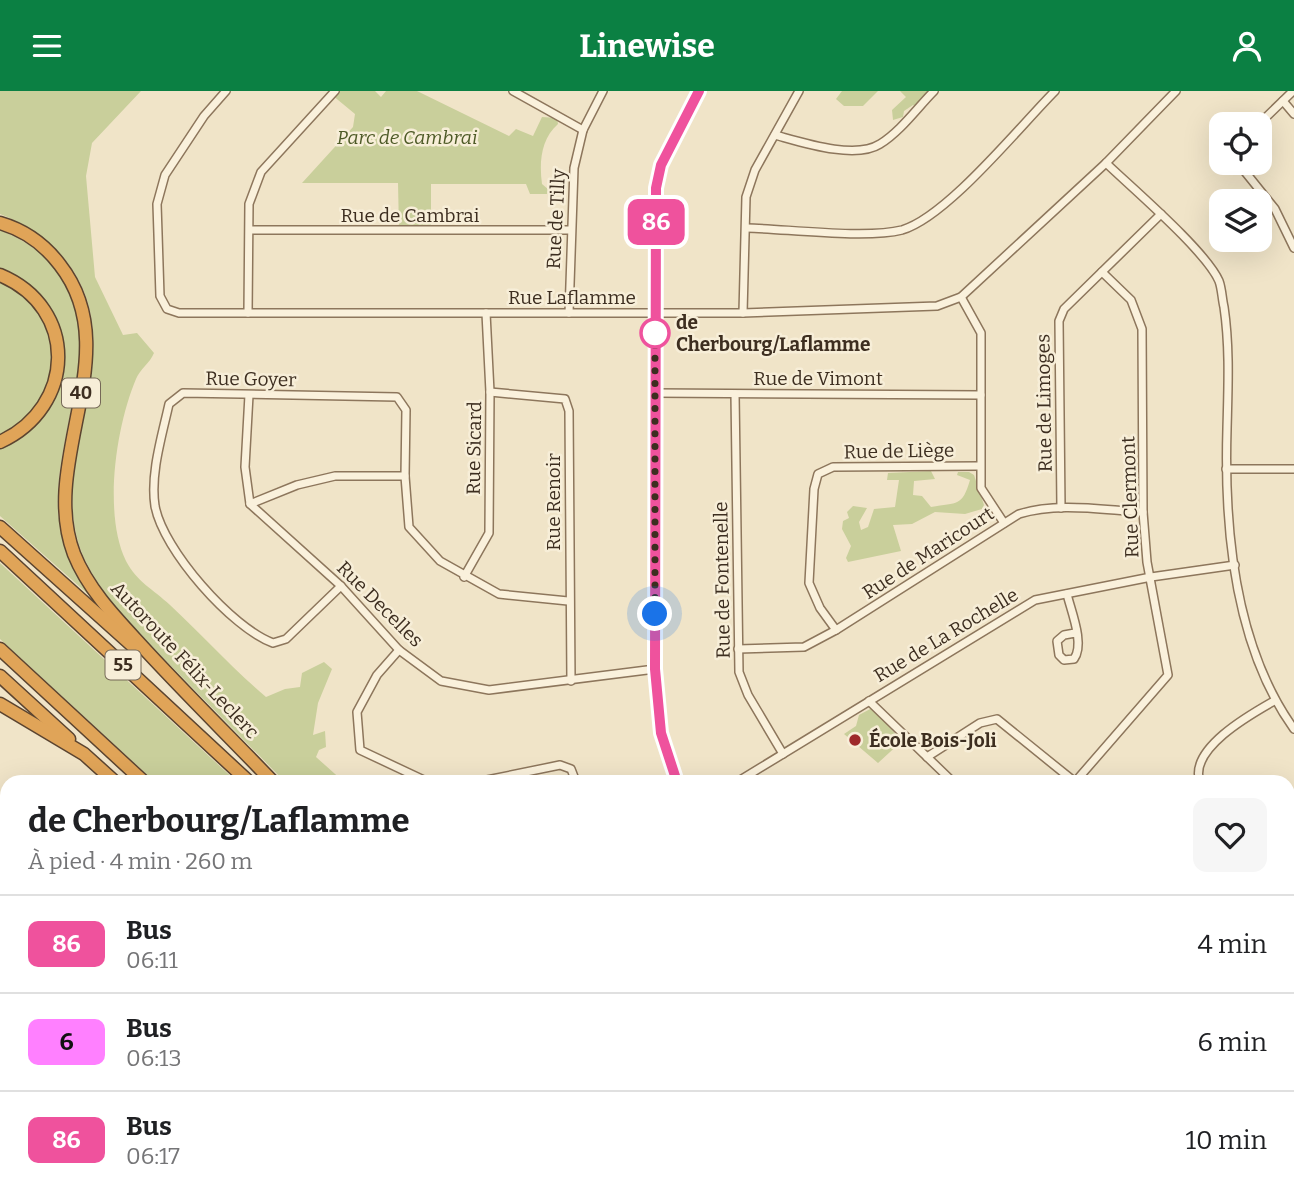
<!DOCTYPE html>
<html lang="fr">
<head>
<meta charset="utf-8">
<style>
  body { margin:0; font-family:Bitter,serif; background:#f6f6f6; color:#202124; height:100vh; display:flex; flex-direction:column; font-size:26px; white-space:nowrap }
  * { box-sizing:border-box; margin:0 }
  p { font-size:23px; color:#757577 }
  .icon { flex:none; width:38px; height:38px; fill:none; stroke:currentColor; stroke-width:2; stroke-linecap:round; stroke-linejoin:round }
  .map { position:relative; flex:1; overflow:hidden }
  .panel { position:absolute; left:0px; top:684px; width:1295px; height:429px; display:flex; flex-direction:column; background:#fff; border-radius:21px 21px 0 0; box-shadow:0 7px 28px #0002 }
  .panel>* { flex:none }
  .badge { padding:0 14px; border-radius:10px; font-size:24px; line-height:46px }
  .buttons { position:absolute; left:1209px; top:21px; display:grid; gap:14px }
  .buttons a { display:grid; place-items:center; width:63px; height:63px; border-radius:14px; background:#fff; box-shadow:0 7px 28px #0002; font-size:35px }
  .you { position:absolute; width:35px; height:35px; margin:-18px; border:5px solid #fff; border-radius:50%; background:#1a73e8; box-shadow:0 0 0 10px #1a73e833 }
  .map>.badge { position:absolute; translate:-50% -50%; box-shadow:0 0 0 4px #fff }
  .round { display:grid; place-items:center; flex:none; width:74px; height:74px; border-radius:14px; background:#f6f6f6 }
  .overview { display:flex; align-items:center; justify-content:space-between; height:119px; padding:0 28px }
  h1 { font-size:33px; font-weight:700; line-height:52px }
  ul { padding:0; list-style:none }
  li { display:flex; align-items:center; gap:21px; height:98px; padding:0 28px; border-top:2px solid #e0e0e0 }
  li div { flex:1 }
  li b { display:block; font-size:26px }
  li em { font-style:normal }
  li .badge { min-width:77px; font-weight:700; text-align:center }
  header { display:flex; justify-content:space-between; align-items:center; height:91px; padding:0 28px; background:#0b8043; color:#fff; font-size:32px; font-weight:700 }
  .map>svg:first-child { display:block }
</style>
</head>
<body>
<header><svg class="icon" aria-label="menu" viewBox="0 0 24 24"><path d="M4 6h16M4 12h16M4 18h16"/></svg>Linewise<svg class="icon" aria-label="person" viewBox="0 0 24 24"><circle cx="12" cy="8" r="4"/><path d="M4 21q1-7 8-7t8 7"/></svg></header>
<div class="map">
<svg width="1294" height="1112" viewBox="0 0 1294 1112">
  <rect width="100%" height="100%" fill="#f0e4c8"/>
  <g fill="#c9cf9b">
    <path d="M0,0H141L92,52L86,85L95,186L123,244L137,242L154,262C150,272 140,278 136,288C116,335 103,423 126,470C137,491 153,498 170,514C203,545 232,577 266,606L285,598L300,596L302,582L324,571L332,578L318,612L313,644L325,640L326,656L319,659L316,666L344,691H285C248,653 210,615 173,577C142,545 106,511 86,471C40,378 131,271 74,181C56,153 31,135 0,123Z"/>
    <path d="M335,0H375L381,6L386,0H417L509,45L516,38L533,45L542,26L557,27L558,33C541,48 539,71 542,93L549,99L547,103H530L526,93H431V139H399L398,92H302L353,36L355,23L332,4Z"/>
    <polygon points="842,0 878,0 863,15 844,15 836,8"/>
    <polygon points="900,0 928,0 917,17 913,14 904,20 903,26 893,29 892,19 906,6"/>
    <path d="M0,139C140,198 53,317 58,421C60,447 90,488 89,504L0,425V356C83,313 88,219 0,178Z"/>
    <path d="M0,189L6,191C18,201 34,211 42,225C64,265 47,331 0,344Z"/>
    <path d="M931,380L935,388L914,390L913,404L922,405L931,416C958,411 962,416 970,389L957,384L958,381H969L974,384L984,414L982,418L965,423L935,421L912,433L893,434L901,460L848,471L846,467L851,455L842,438L843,430L849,427L847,421L853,415L867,417L859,431L861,439L868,436L874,418L895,416L899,389H887L888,382Z"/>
    <polygon points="0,472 237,691 155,691 0,548"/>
    <polygon points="872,617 902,650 878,672 844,643 856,635 859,624"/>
    <polygon points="0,916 7,923 7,1008 0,1015"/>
    <polygon points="604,1106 685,1106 691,1112 611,1112"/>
    <polygon points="714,1106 789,1106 795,1112 721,1112"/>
    <polygon points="992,1106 1024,1106 1031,1112 996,1112"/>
  </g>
  <polygon fill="#a9c4bc" stroke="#6f938a" stroke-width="2" points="0,763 7,769 7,834 0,841"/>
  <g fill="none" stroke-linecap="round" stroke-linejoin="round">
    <g stroke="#8d765c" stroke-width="10">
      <g id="street">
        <polyline points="226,0 204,25 165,84 157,113 158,143 160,205 167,218 179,222 743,222 937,215 961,206 1106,72 1176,0"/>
        <polyline points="513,0 583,39"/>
        <polyline points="1283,10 1294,23"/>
        <polyline points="1259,33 1293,0"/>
        <path d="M775,44C801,51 855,69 880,53C900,41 918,16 934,0"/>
        <path d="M1106,72C1132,97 1206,160 1219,190C1222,198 1222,208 1224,216C1230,257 1228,297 1227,338C1224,437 1235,556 1294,638"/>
        <polyline points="1238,72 1275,118 1294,157"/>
        <path d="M747,137C787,138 866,148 902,139C947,126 1020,35 1055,0"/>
        <polyline points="250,139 569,139"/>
        <polyline points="961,206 981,242 981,397 1004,432"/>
        <polyline points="248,222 249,113 261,81 335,0"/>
        <polyline points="569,222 574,77 583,39 603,0"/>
        <polyline points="743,222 746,106 755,79 799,0"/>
        <polyline points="490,301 565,308 569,320 571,590"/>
        <polyline points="655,302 981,304"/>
        <polyline points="735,303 739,581 748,604 783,663"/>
        <polyline points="249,304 245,376 250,413 341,495 399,559 441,590 489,599 655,578"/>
        <polyline points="1226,378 1294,378"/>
        <polyline points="250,413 297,394 335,385 405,385"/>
        <polyline points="1061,417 1059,230 1064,218 1161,123"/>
        <polyline points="464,486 489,442 490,301 486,222"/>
        <path d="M341,495L286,548L273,552C232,537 163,459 155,415C150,383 162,345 169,313L183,302L397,306L406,319L405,385L409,436L440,470L499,503L568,510"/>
        <path d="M1067,503C1071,520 1085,553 1074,568L1064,569L1059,564L1057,550L1064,544L1075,542"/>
        <polyline points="836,539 820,517 809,492 814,398 818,383 833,376 979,375"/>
        <path d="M738,558L804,556L836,539L1019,423C1058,411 1102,419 1143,421"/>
        <polyline points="399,559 377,584 357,621 360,659 428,691"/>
        <polyline points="869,610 953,691"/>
        <polyline points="927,666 980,632 997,628 1075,691"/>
        <polyline points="477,691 560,674 571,678 576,691"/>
        <polyline points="737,691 1035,509 1151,486 1235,474"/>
        <polyline points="1075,691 1168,584 1147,471 1143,421 1142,238 1131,209 1102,181"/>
        <path d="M1200,691C1188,658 1251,623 1274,610"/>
        <polyline points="1288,776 1294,781"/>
        <polyline points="1288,886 1294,891"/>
        <polyline points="1288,1008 1294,1003"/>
        <polyline points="0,1025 7,1018"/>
        <polyline points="242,1106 249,1112"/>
        <polyline points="843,1106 850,1112"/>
        <polyline points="54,1112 59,1106"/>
        <polyline points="184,1112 190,1106"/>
        <polyline points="916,1112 947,1106"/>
      </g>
    </g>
    <g stroke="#6f573f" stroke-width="12">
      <g id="secondary">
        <polyline points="677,691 661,642 655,578 656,97 661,74 699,0"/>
        <polyline points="0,722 7,728"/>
        <polyline points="419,1106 426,1112"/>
        <polyline points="1070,1106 1075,1112"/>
        <polyline points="1293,1112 1294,1111"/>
      </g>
    </g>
    <g stroke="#5b4430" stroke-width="15">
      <g id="highway">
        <path d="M0,132C24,139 45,154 60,174C128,261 38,369 74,463C88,498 115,526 140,553C183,600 229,645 273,691"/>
        <path d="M0,184C79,217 76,316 0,351"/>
        <polyline points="0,436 134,556"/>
        <polyline points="0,460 249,691"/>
        <polyline points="0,558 144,691"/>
        <polyline points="0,585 69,648"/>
        <polyline points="0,613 84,663 115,691"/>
        <polyline points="592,1106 598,1112"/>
        <polyline points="701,1106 708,1112"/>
      </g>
    </g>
    <use href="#street" stroke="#faf1dc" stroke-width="7"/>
    <use href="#secondary" stroke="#faf1dc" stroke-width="10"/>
    <use href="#highway" stroke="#e0a458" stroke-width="12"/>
  </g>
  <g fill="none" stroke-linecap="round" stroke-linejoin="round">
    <g stroke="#fff" stroke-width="16">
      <polyline id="line" points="677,691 661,642 655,578 656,97 661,74 699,0"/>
    </g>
    <use href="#line" stroke="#ef529d" stroke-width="10"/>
    <polyline stroke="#3d2e20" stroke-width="7" stroke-dasharray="0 12.6" points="655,242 655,523"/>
  </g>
  <circle fill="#fff" stroke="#ef529d" stroke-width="3.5" cx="655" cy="242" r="14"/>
  <circle fill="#9e2a2b" stroke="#f7eed8" stroke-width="2.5" cx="855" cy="649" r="7"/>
  <g text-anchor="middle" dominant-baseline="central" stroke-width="5" stroke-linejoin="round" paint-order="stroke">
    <g fill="#f7eed8" stroke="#756857" stroke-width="2">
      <rect x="62" y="287.5" width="38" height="29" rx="5"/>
      <rect x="105.5" y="559.5" width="35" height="29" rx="5"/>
    </g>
    <g font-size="18" font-weight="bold" fill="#3d2e20">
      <text x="81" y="302">40</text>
      <text x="123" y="574">55</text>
    </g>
    <g font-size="19" font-style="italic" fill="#4d5a26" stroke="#f7eed8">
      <text x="407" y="46">Parc de Cambrai</text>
    </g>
    <g font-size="19" fill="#3d2e20" stroke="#f7eed8">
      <text x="410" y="124">Rue de Cambrai</text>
      <text transform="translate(556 128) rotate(-87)">Rue de Tilly</text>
      <text x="572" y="206">Rue Laflamme</text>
      <text x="818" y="287">Rue de Vimont</text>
      <text transform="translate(251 288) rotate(1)">Rue Goyer</text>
      <text transform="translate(1044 312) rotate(-91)">Rue de Limoges</text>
      <text transform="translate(474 357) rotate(-89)">Rue Sicard</text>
      <text transform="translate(899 360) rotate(-1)">Rue de Liège</text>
      <text transform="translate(1130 406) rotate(-92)">Rue Clermont</text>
      <text transform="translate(553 411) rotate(-90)">Rue Renoir</text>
      <text transform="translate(928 462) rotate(-33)">Rue de Maricourt</text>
      <text transform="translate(722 489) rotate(-91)">Rue de Fontenelle</text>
      <text transform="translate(380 513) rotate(45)">Rue Decelles</text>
      <text transform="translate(946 544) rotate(-31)">Rue de La Rochelle</text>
      <text transform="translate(185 569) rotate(47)">Autoroute Félix-Leclerc</text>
    </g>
    <g font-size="19" font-weight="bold" fill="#3d2e20" stroke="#f7eed8" text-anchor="start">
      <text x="676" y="231">de<tspan x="676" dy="22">Cherbourg/Laflamme</tspan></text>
    </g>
    <g font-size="19" font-weight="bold" fill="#3d2e20" stroke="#f7eed8" text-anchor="start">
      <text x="869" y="649">École Bois-Joli</text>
    </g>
  </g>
</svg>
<div class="buttons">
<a><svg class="icon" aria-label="locate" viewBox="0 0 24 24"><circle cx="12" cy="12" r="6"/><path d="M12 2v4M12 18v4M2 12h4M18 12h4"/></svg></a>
<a><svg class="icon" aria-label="layers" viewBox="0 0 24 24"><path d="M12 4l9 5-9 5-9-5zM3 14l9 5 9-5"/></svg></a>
</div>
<div class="you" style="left:655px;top:523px"></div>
<b class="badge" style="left:656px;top:131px;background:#ef529d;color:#fff">86</b>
<section class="panel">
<div class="overview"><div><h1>de Cherbourg/Laflamme</h1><p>À pied · 4 min · 260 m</p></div><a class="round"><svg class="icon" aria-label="heart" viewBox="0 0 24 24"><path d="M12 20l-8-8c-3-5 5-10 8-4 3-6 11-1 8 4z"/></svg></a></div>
<ul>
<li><span class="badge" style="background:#ef529d;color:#fff">86</span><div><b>Bus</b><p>06:11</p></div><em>4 min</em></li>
<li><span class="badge" style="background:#ff80ff;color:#111">6</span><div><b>Bus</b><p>06:13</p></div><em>6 min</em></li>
<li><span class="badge" style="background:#ef529d;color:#fff">86</span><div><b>Bus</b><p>06:17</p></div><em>10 min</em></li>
</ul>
</section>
</div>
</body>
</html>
